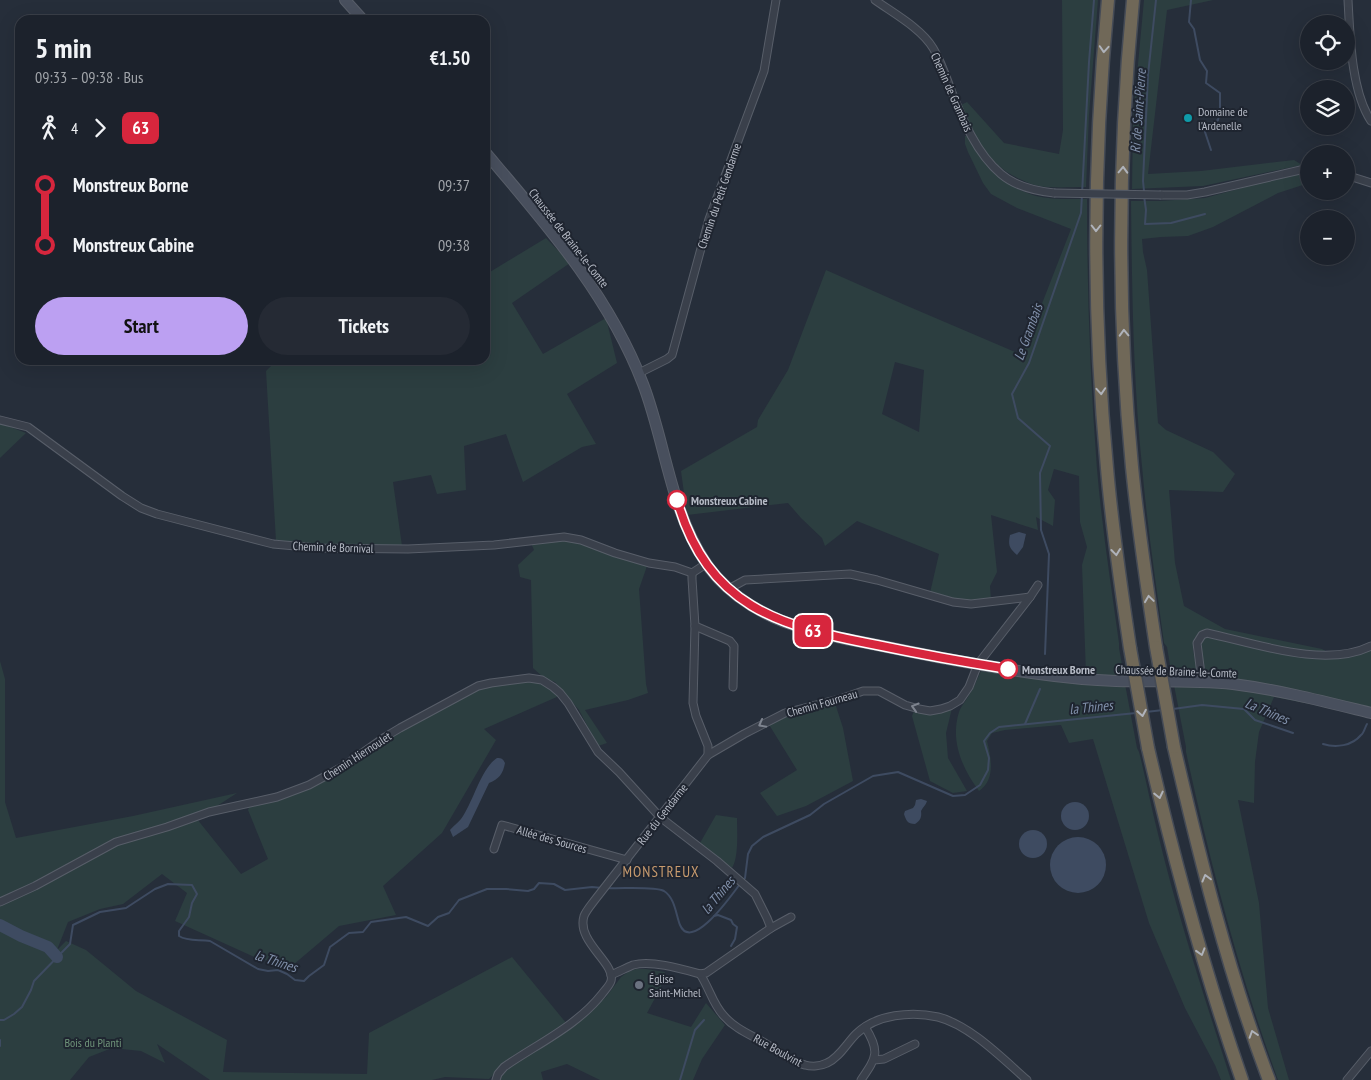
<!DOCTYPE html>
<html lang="en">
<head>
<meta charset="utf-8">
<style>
  body { margin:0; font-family:"PT Sans Narrow",sans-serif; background:#252a34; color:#f1f3f6; height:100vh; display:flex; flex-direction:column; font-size:19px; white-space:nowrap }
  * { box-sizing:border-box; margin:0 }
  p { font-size:16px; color:#a0a4a9 }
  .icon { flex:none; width:28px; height:28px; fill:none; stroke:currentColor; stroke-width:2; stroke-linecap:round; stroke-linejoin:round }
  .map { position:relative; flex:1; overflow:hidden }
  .side { position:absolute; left:15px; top:15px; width:475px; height:350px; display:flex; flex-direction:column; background:#1c222c; border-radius:15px; box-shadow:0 5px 20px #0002,0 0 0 1px #3a3f48 }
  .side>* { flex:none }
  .badge { padding:0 10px; border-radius:8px; font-size:18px; line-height:32px }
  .tools { position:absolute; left:1300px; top:15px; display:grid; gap:10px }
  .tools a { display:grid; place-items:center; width:55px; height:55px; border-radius:50%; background:#1c222c; box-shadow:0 5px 20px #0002,0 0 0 1px #3a3f48; font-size:25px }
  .map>.badge { position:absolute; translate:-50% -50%; box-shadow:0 0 0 2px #fff }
  .legs { display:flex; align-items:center; gap:8px; height:55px; padding:0 20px; font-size:16px }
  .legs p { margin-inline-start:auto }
  .headline { display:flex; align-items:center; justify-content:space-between; height:85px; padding:0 20px }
  h1 { font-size:28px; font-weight:700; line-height:38px }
  .cta { display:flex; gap:10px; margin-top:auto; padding:10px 20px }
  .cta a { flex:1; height:58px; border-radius:30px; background:#bca0f2; color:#111; font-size:20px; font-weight:700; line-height:58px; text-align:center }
  .cta a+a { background:#252a34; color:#f1f3f6 }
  ul { padding:0 20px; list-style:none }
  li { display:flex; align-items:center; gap:18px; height:60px; font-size:19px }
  li i { display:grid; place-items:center; width:8px; height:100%; margin:0 6px; background:currentColor }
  li i::after { content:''; width:12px; height:12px; margin:-6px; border:4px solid; border-radius:50%; background:#1c222c }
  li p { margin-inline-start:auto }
  li:first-child i { background:linear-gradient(#0000 50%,currentColor 0) }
  li:last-child i { background:linear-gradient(currentColor 50%,#0000 0) }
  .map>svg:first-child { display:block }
</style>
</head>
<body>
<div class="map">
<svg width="1371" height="1080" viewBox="0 0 1371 1080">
  <rect width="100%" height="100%" fill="#262e3a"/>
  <g fill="#2c3e40" fill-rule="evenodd">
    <path d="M1062,0H1098L1089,115L1086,187C1074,187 1061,188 1048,187C1039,187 1030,184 1022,180C988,166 976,137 961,105L967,102L1004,143L1059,154L1063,130Z"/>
    <polygon points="1144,0 1213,0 1167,10 1148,174 1201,171 1294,160 1302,165 1203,186 1132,189 1133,118"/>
    <path d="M965,136H967C984,164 1003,186 1036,196C1052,200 1070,199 1087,199C1087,289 1090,379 1097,469C1102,528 1111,585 1119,643V648L1124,676L1086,674L1082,565L1087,547L1080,522L1079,476L1054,469L1048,490L1055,500L1053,526L1036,517L1038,530L991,515L997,572L990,586L991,600L971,601L954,599L930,593L939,554L857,521L825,546L822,538L801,518L788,503L687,515L681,471L757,427L758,420L788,370L826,270L905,305L1022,355L1071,229L1017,208L991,194L983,183L968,152L965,144ZM895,362L924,370L919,432L882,414Z"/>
    <path d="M1304,171H1309V183L1278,193L1213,227L1188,236L1161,237L1142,239L1143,252L1147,270L1158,423L1166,430L1213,452L1235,474L1223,492L1169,490L1175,563L1184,606L1225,629L1322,649L1327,652L1311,654L1355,652L1371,645V716L1274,697L1259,732L1255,762L1254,803L1238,800L1259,903L1268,1008L1289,1080H1278C1239,973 1210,863 1186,752V747L1174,685L1202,682L1198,649L1199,633L1194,639L1193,650L1197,670L1193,677H1172L1167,647L1164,643C1156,584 1147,525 1142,466C1133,378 1132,289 1131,201H1159L1205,198Z"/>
    <polygon points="546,238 570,263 512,303 543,354 606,318 617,363 567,394 596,444 582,447 523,482 506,434 464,446 466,490 437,494 431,475 393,482 402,546 349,546 276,541 266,371 277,360 485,360 485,275"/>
    <polygon points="0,423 26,433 0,458"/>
    <polygon points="566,540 581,543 647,566 639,589 646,684 648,693 628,700 585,710 607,743 598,746 579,710 555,682 544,678 533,668 531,580 520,577 518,565 534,550 531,543"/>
    <polygon points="0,661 5,679 5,802 16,838 133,816 237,793 197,819 241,874 268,859 248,810 250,805 306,788 392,734 477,688 534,681 545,684 559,696 484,729 496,740 442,833 383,886 396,915 339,926 293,965 259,959 175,921 187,893 162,874 123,904 100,909 68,922 57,950 66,941 86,950 136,991 227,1040 223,1072 367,1074 369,1033 512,957 567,1024 506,1063 489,1079 445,1077 432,1080 210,1080 157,1044 165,1063 141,1051 112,1048 89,1057 70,1080 0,1080"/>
    <path d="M981,671L1065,681L1125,684L1137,748L1139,752C1146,779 1151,807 1158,834C1178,917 1205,999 1231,1080H1221L1215,1065L1185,1008L1149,923L1093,739L1069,743L1061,725L1005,730L992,733L987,741C991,758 996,779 979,791C962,768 950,741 959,712C961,706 966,701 969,695C974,688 977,679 981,671Z"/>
    <polygon points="835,703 843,728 853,781 806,806 777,816 760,793 797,770 768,723 794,714"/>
    <polygon points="952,708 946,733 948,758 967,791 953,793 930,781 912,716 914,711 931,715"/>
    <path d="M716,815L737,818C737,832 739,857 732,868L700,843Z"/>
    <polygon points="636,969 646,969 665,972 661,987 647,1013 691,1027 706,1003 725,1025 702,1059 693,1080 600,1080 567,1064 541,1072 543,1080 499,1080 501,1075 506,1069 590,1011 606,997 621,977 628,972"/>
  </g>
  <g fill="#3e4b61">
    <path d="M1019,532L1026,534L1023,547L1017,555C1009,548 1008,545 1010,535Z"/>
    <path d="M497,758C502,758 503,759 505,763C503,774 499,779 489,783L468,827L453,837L450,830C453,826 458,823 461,819C473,803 481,768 497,758Z"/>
    <path d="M921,799L927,801C926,805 923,807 921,811C922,817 920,821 915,824C907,824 906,820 904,814L905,811L913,808L915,805L916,800Z"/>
    <circle cx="1075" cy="816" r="14"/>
    <circle cx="1033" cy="844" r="14"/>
    <circle cx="1078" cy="865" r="28"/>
  </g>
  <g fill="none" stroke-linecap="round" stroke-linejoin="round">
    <g stroke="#3e4b61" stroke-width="2">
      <polyline points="1191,0 1189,22 1194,29 1200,60 1207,71 1206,83 1220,93 1220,111 1218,120 1208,125"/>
      <polyline points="1205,132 1211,150"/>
      <polyline points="1144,191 1143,181 1148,75 1156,0"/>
      <polyline points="1144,196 1146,210 1145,224 1171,223 1205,214"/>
      <polyline points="1045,654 1049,554 1041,530 1040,473 1050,446 1018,418 1012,394 1029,363 1081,213 1089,62 1094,0"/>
      <polyline points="1173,709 1202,705 1244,709 1255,720 1293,733"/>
      <polyline points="1146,712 1163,710"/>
      <polyline points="1025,724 1040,689"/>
      <path d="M1323,744C1336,748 1352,746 1361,735C1364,733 1365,727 1367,724"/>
      <polyline points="743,880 745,878 748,854 752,846 763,837 810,815 824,804 873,776 898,772 953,796 965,795 980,785 988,770 989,758 984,741 990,733 999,727 1136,713"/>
      <path d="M607,888C620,889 654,886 664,891C675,898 676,915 680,925C692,953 733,893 740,884"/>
      <polyline points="714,916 718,915 731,920 733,924 737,927 735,939 731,946"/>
      <path d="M0,1020H4L14,1014L22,1007L31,990L34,981L70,944L73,925L100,912L126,908L155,889L168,884L192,885L197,894L192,903L189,917L179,931V936C188,942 200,939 210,941L258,969L268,971L278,970L287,974L295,980L304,981L309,976L324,965L330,947L349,933L363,932L371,922L406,917L428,926L438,917L449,913L459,900L487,889H506L528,891L534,889L539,883L554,884L565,890L592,887L602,888"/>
      <polyline points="0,1040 0,1046"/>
      <polyline points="680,1080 695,1030 704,1020"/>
    </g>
    <polyline stroke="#3e4b61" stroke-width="12" points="0,925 21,936 48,947 57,957"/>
    <g stroke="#585e69" stroke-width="9">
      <g id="minor">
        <path d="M875,0C893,13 921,28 933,48C941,61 946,76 951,90C963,120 976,153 1001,174C1016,187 1036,191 1054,193"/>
        <path d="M1348,0C1350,35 1351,91 1371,121"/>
        <polyline points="1346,175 1371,183"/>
        <polyline points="1161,195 1187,195 1205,192 1309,168"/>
        <polyline points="639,373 667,359 672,355 709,219 764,71 776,0"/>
        <polyline points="0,420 28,427 122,496 141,508 157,514 273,544 318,548 408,549 494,545 564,537 581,540 615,553 649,563 675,567 692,573"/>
        <polyline points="692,573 706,564"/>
        <polyline points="730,590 734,586 745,580 850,574 877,580 953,602 971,604 1030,597"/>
        <polyline points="695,626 730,641 734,646 733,687"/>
        <path d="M1202,682L1197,643L1202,635L1207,633C1254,643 1325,669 1371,646"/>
        <polyline points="708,755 744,734 785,713 843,698 863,691 879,691 905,705 919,709 930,711 941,709 950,706 960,700 969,687 978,664 1030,597 1038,585"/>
        <polyline points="494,849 502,825 627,860"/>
        <polyline points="0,902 35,886 116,842 167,827 209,812 277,797 309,785 344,766 385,737 400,728 478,686 491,683 529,678 542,680 553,687 560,693 568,703 598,752 619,772 660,817 717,861 755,894 767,918 771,928"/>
        <path d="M700,974C709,987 713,1005 724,1016C736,1030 754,1036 768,1045C780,1052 792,1062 805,1065C812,1067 821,1066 827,1063C839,1058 847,1043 856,1034C876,1014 912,1011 938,1017C970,1025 1003,1059 1027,1080"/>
        <path d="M611,975C618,972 626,968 633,965C652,960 682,969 700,974L706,973L771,928L791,917"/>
        <polyline points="874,1060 884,1059 915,1044"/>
        <path d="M496,1080L498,1074L504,1067C537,1044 577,1026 602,994C605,990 610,985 611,981C616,963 576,942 584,916C586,911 591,905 594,901L708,755V746L696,716L693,703L695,626L692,579V573"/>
        <path d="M861,1080C876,1058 881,1052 865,1027"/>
        <polyline points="1347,1080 1371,1051"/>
      </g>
    </g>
    <g stroke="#585e69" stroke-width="12">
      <g id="secondary">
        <polyline points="345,0 363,20"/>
        <path d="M485,152C546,224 609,295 643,384C665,441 670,508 704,560C721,588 752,609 782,621C809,631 838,638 867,643C892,648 916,653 942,658C999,668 1057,679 1116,681C1155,682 1194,680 1233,684C1280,690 1326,702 1371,713"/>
      </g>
    </g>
    <g stroke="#454b56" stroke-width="15">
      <g id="motorway">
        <path d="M1108,0C1093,156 1092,312 1107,468C1112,528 1121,588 1130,648"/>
        <path d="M1133,0C1118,155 1117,313 1132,467C1138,528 1147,587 1156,647"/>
        <path d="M1174,747C1200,859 1228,972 1269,1080"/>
        <path d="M1148,748C1174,860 1204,971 1242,1080"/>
      </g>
    </g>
    <use href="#minor" stroke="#3a404b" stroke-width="7"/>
    <use href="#secondary" stroke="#484f5d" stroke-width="10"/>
    <use href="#motorway" stroke="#706858" stroke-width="12"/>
    <g stroke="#585e69" stroke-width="9" stroke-linecap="butt">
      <polyline id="minor-bridge" points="1054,193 1161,195"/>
    </g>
    <g stroke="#454b56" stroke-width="15" stroke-linecap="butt">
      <g id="motorway-bridge">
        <polyline points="1156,647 1174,747"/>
        <polyline points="1130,648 1148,748"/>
      </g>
    </g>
    <use href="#minor-bridge" stroke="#3a404b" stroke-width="7"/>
    <use href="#motorway-bridge" stroke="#706858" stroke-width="12"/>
  </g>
  <defs><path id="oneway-chevron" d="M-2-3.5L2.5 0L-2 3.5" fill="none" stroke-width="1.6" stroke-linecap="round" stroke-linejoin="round" transform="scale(1.25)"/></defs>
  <g stroke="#afb3bb">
    <use href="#oneway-chevron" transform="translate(1104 49) rotate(94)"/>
    <use href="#oneway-chevron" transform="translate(1123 170) rotate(-88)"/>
    <use href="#oneway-chevron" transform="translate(1096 228) rotate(90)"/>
    <use href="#oneway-chevron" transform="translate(1124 333) rotate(-92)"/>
    <use href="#oneway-chevron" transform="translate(1101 391) rotate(86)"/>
    <use href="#oneway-chevron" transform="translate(1116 552) rotate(83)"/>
    <use href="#oneway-chevron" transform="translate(1149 599) rotate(-98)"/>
    <use href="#oneway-chevron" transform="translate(1142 713) rotate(80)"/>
    <use href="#oneway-chevron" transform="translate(1159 795) rotate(77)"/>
    <use href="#oneway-chevron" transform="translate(1206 878) rotate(-105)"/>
    <use href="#oneway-chevron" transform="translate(1201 952) rotate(73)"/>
    <use href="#oneway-chevron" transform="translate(1253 1034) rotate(-108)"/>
  </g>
  <g stroke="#7e848f">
    <use href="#oneway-chevron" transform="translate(915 707) rotate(-163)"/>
    <use href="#oneway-chevron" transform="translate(762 724) rotate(151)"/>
  </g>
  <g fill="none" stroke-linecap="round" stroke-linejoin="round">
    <g stroke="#fff" stroke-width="11">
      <path id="line-1" d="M677,500C708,607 778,626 877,645C920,654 964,662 1008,669"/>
    </g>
    <use href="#line-1" stroke="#d7263d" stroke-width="8"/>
  </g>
  <circle fill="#0f9aa8" stroke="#1f2530" stroke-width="2" cx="1188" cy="118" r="5"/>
  <g fill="#fff" stroke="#d7263d" stroke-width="2.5">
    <circle cx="677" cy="500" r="9"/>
    <circle cx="1008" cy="669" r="9"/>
  </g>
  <circle fill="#6b7280" stroke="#1f2530" stroke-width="2" cx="639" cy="985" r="5"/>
  <g text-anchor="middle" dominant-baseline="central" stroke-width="4" stroke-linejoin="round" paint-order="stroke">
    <g font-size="12" fill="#b6bbc6" stroke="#1f2530">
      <text transform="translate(952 92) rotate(66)">Chemin de Grambais</text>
      <text transform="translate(719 196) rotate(-71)">Chemin du Petit Gendarme</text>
      <text transform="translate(569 238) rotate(52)">Chaussée de Braine-le-Comte</text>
      <text transform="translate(333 547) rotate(2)">Chemin de Bornival</text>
      <text transform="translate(1176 671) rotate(2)">Chaussée de Braine-le-Comte</text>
      <text transform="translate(822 703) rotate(-16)">Chemin Fourneau</text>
      <text transform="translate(357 756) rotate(-33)">Chemin Hiernoulet</text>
      <text transform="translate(662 814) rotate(-52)">Rue du Gendarme</text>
      <text transform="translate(552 839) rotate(16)">Allée des Sources</text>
      <text transform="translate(778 1050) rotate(29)">Rue Boulvint</text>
    </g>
    <g font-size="12" fill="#b6bbc6" stroke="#1f2530" text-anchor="start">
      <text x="1198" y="111">Domaine de<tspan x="1198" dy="14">l'Ardenelle</tspan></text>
      <text x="649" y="978">Église<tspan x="649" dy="14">Saint-Michel</tspan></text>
    </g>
    <g font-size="12" font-weight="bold" fill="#b6bbc6" stroke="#1f2530" text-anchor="start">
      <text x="691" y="500">Monstreux Cabine</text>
      <text x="1022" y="669">Monstreux Borne</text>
    </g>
    <g font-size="12" fill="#6f947a" stroke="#1f2530">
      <text x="93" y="1042">Bois du Planti</text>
    </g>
    <g font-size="14" font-style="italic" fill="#8190aa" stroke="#1f2530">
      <text transform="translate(1138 111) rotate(-86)">Ri de Saint-Pierre</text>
      <text transform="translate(1028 332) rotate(-70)">Le Grambais</text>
      <text transform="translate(1091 707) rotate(-6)">la Thines</text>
      <text transform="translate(1267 711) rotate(23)">La Thines</text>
      <text transform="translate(718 895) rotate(-50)">la Thines</text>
      <text transform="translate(276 961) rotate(18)">la Thines</text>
    </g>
    <g font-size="15" letter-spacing="1" fill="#c89b6e" stroke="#1f2530">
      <text x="661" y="871">MONSTREUX</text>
    </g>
  </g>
</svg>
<div class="tools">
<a><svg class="icon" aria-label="locate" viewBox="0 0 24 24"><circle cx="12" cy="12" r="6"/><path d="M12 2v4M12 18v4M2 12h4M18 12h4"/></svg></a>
<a><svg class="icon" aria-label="layers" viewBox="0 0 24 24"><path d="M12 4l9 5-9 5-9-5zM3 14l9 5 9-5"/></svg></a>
<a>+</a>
<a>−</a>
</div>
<b class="badge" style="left:813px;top:631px;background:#d7263d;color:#fff">63</b>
<section class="side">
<div class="headline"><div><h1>5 min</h1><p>09:33 – 09:38 · Bus</p></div><b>€1.50</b></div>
<div class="legs"><svg class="icon" aria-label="walk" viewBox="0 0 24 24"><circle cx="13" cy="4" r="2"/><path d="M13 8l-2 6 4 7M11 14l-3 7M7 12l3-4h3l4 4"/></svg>4<svg class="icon" aria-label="forward" viewBox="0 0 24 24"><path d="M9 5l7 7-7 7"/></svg><b class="badge" style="background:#d7263d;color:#fff">63</b></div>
<ul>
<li><i style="color:#d7263d"></i><b>Monstreux Borne</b><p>09:37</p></li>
<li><i style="color:#d7263d"></i><b>Monstreux Cabine</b><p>09:38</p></li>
</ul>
<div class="cta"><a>Start</a><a>Tickets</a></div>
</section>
</div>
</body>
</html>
